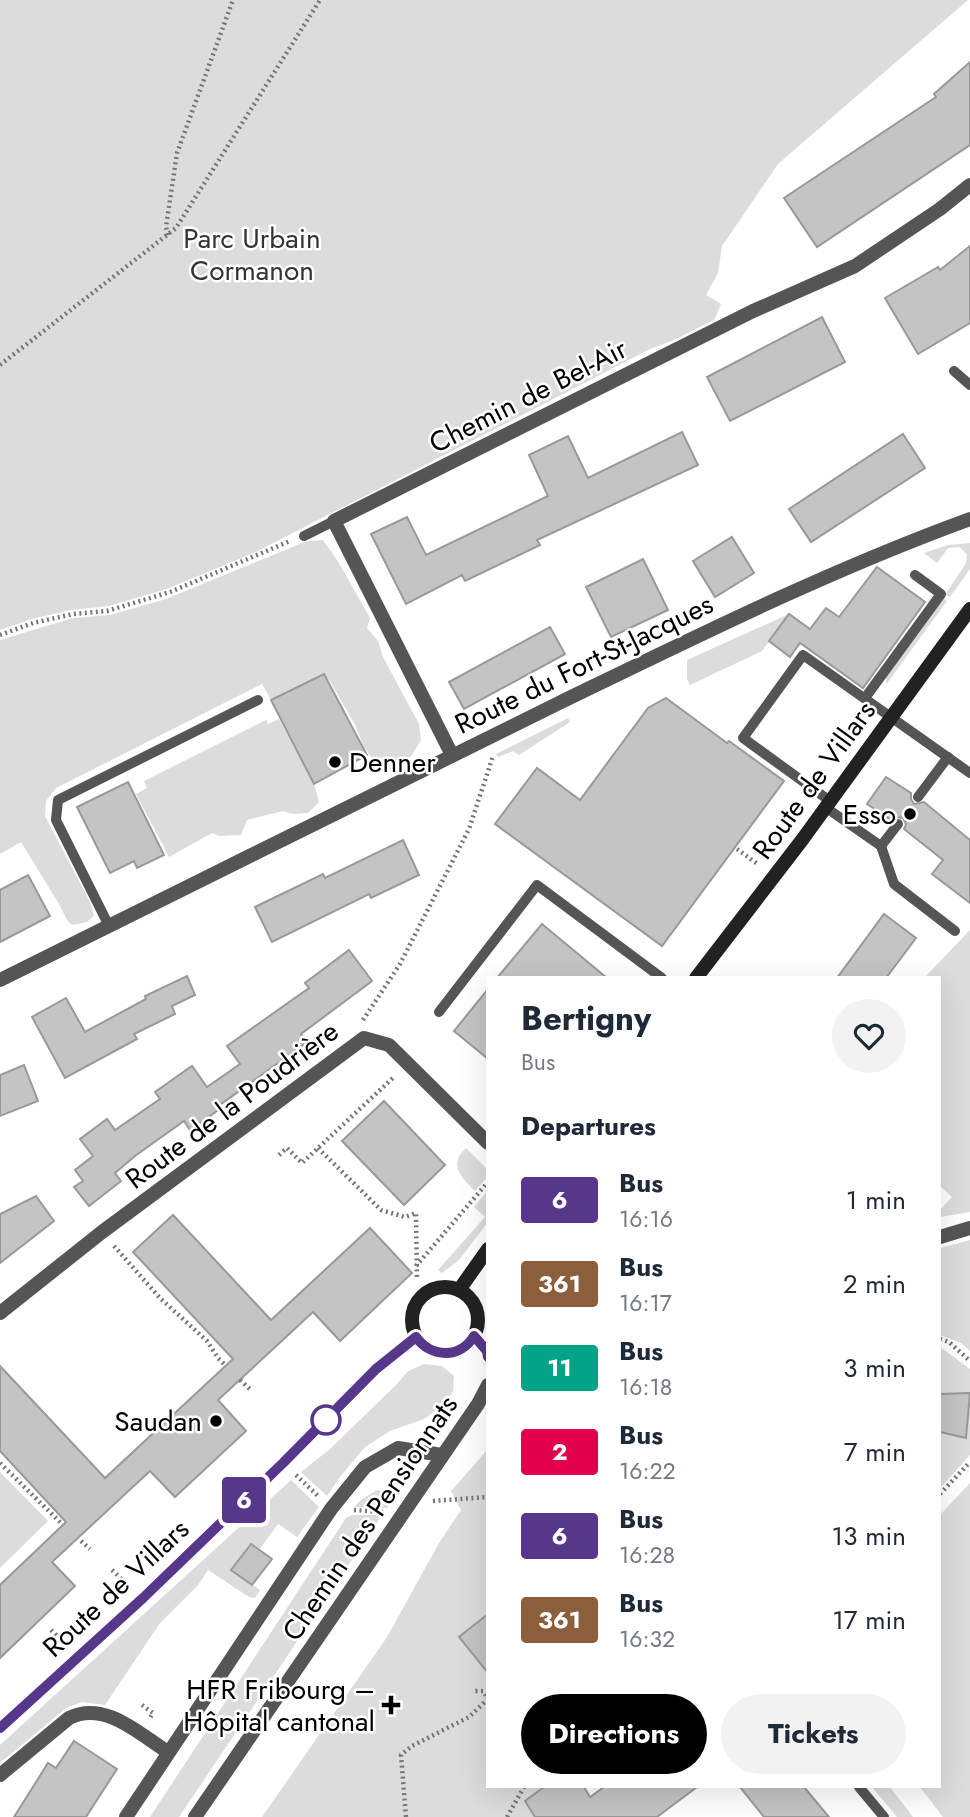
<!DOCTYPE html>
<html lang="en">
<head>
<meta charset="utf-8">
<style>
  body { margin:0; font-family:Jost,sans-serif; background:#f2f2f3; color:#1f2937; height:100vh; display:flex; flex-direction:column; font-size:26px; white-space:nowrap }
  * { box-sizing:border-box; margin:0 }
  p { font-size:23px; color:#747a83 }
  .icon { flex:none; width:38px; height:38px; fill:none; stroke:currentColor; stroke-width:2; stroke-linecap:round; stroke-linejoin:round }
  .map { position:relative; flex:1; overflow:hidden }
  .drawer { position:absolute; left:486px; top:976px; width:455px; height:812px; display:flex; flex-direction:column; background:#fff; border-radius:0px; box-shadow:0 7px 28px #0002 }
  .drawer>* { flex:none }
  .badge { padding:0 14px; border-radius:5px; font-size:24px; line-height:46px }
  .map>.badge { position:absolute; translate:-50% -50%; box-shadow:0 0 0 4px #fff }
  h2 { padding:0 35px; font-size:26px; line-height:63px }
  .round { display:grid; place-items:center; flex:none; width:74px; height:74px; border-radius:37px; background:#f2f2f3 }
  .summary { display:flex; align-items:center; justify-content:space-between; height:119px; padding:0 35px }
  h1 { font-size:33px; font-weight:700; line-height:52px }
  .primary-button { display:flex; gap:14px; margin-top:auto; padding:14px 35px }
  .primary-button a { flex:1; height:80px; border-radius:42px; background:#000; color:#fff; font-size:28px; font-weight:700; line-height:80px; text-align:center }
  .primary-button a+a { background:#f2f2f3; color:#1f2937 }
  ul { padding:0; list-style:none }
  li { display:flex; align-items:center; gap:21px; height:84px; padding:0 35px }
  li div { flex:1 }
  li b { display:block; font-size:26px }
  li em { font-style:normal }
  li .badge { min-width:77px; font-weight:700; text-align:center }
  .map>svg:first-child { display:block }
</style>
</head>
<body>
<div class="map">
<svg width="970" height="1817" viewBox="0 0 970 1817">
  <rect width="100%" height="100%" fill="#fff"/>
  <g fill="#dcdcdc">
    <polygon points="0,0 968,0 778,164 722,246 718,273 706,295 721,304 714,320 674,340 650,349 256,552 167,589 109,606 71,610 32,619 0,630"/>
    <polygon points="323,540 339,563 370,618 367,628 378,641 383,657 419,724 421,740 412,755 400,766 390,771 375,763 363,745 355,725 330,681 323,674 271,700 262,684 56,788 46,801 45,816 90,902 94,916 87,922 72,925 67,920 59,904 21,842 0,854 0,640 73,618 110,615 166,599 307,541"/>
    <polygon points="970,543 970,569 950,597 945,595 966,563 967,554 959,547 948,548 937,563 924,553 948,545"/>
    <polygon points="943,598 947,601 886,685 886,677"/>
    <polygon points="789,614 762,651 690,685 687,679 687,660"/>
    <polygon points="568,718 570,722 519,755 513,751 498,757 496,754"/>
    <polygon points="279,719 314,784 319,802 308,813 293,814 283,811 247,820 241,835 219,836 212,833 169,857 136,794 147,788 144,781 266,720 268,724"/>
    <polygon points="970,930 970,1212 940,1217 940,1210 952,1197 940,1186 940,978 924,978"/>
    <path d="M466,1148L488,1170V1176L475,1191C461,1177 448,1165 466,1148Z"/>
    <polygon points="488,1190 488,1222 459,1260 442,1273 438,1270 485,1217 474,1207"/>
    <polygon points="970,1240 970,1351 961,1343 940,1335 940,1248"/>
    <polygon points="940,1347 970,1369 970,1455 940,1488"/>
    <polygon points="424,1364 442,1366 454,1376 453,1392 441,1407 424,1419 390,1431 365,1447 339,1478 327,1496 301,1472 330,1449 396,1385 408,1371"/>
    <polygon points="488,1449 488,1787 544,1787 525,1801 535,1817 262,1817 387,1637 439,1543 461,1510 451,1491"/>
    <polygon points="0,1472 48,1521 0,1568"/>
    <polygon points="291,1480 319,1507 297,1537 278,1524 259,1550 251,1544 232,1570 260,1590 255,1598 249,1597 208,1570 198,1585 160,1623 105,1705 82,1702 66,1708 0,1763 0,1745"/>
    <polygon points="970,1483 970,1817 943,1817 920,1787 940,1787 940,1515"/>
    <path d="M377,1490C386,1490 392,1500 387,1508L354,1507L362,1499Z"/>
    <polygon points="352,1515 382,1515 179,1817 150,1817 346,1518"/>
    <polygon points="872,1787 890,1787 913,1817 897,1817"/>
  </g>
  <g fill="#c4c4c4" stroke="#999" stroke-width="2">
    <polygon points="970,62 970,145 817,247 784,198 936,97 934,94"/>
    <polygon points="970,246 970,323 918,354 885,298 938,267 940,270"/>
    <polygon points="822,317 845,362 730,421 707,377"/>
    <polygon points="682,432 698,465 537,540 540,545 465,581 462,575 406,604 371,534 407,517 426,555 548,496 529,455 568,436 588,478"/>
    <polygon points="903,434 925,468 811,542 789,509"/>
    <polygon points="732,537 754,573 715,597 693,561"/>
    <polygon points="643,559 668,610 611,637 586,587"/>
    <polygon points="877,567 925,602 863,688 800,643 790,657 769,641 789,614 810,629 826,608 839,617"/>
    <polygon points="550,627 565,654 464,709 449,682"/>
    <polygon points="324,674 367,755 314,784 271,700"/>
    <polygon points="666,698 727,743 729,741 784,781 662,946 495,824 537,768 580,800 648,708"/>
    <polygon points="886,777 911,793 911,799 914,804 924,802 970,840 970,903 932,874 943,860 904,829 906,824 903,818 896,817 891,820 867,804"/>
    <polygon points="128,782 164,855 137,868 134,861 110,873 77,807"/>
    <polygon points="403,840 419,875 371,898 369,894 272,942 255,907 323,874 325,878"/>
    <polygon points="28,875 50,916 0,942 0,890"/>
    <polygon points="884,914 916,938 886,978 837,978"/>
    <polygon points="542,924 607,978 497,978"/>
    <polygon points="349,950 372,981 301,1034 307,1042 220,1105 221,1108 190,1130 184,1121 135,1156 115,1173 121,1181 89,1206 74,1187 83,1181 75,1170 93,1156 80,1139 107,1119 115,1130 160,1099 155,1092 192,1066 207,1087 240,1064 227,1046 309,988 305,983"/>
    <polygon points="187,976 195,995 172,1006 175,1014 134,1034 137,1039 65,1078 32,1017 66,998 85,1032 146,999 145,996"/>
    <polygon points="488,989 488,1059 454,1031"/>
    <polygon points="24,1065 38,1101 0,1116 0,1075"/>
    <polygon points="384,1101 445,1165 404,1205 342,1141"/>
    <polygon points="36,1196 54,1221 0,1263 0,1214"/>
    <polygon points="173,1215 271,1320 370,1228 412,1273 340,1341 313,1312 218,1400 246,1431 175,1497 150,1471 52,1562 75,1586 0,1658 0,1585 66,1522 0,1451 0,1366 105,1478 233,1359 133,1252"/>
    <polygon points="970,1393 966,1438 940,1432 940,1394"/>
    <polygon points="251,1544 272,1559 252,1585 231,1570"/>
    <polygon points="488,1614 488,1673 459,1637"/>
    <polygon points="74,1741 117,1769 86,1817 14,1817 48,1763 56,1768"/>
    <polygon points="544,1787 584,1787 590,1797 604,1787 697,1787 657,1817 535,1817 525,1801"/>
    <polygon points="740,1787 804,1787 829,1817 764,1817"/>
  </g>
  <g fill="none" stroke-linecap="round" stroke-linejoin="round">
    <g stroke="#777" stroke-width="4.5" stroke-dasharray="2 3.5" stroke-linecap="butt">
      <polyline points="168,235 166,227 177,153 233,0"/>
      <polyline points="0,365 176,228 320,0"/>
      <polyline points="0,635 33,623 73,614 107,611 170,592 290,541"/>
      <polyline points="737,849 759,865"/>
      <polyline points="363,1020 400,964 469,829 493,756"/>
      <polyline points="318,1148 381,1210 405,1217 416,1213 417,1279"/>
      <polyline points="279,1155 287,1148 302,1163 395,1076"/>
      <polyline points="114,1246 160,1298 207,1341 218,1358 226,1366"/>
      <polyline points="416,1266 488,1182"/>
      <polyline points="940,1339 949,1342 970,1361"/>
      <polyline points="240,1380 251,1390"/>
      <polyline points="0,1463 62,1524"/>
      <polyline points="296,1475 318,1496"/>
      <polyline points="940,1494 970,1462"/>
      <polyline points="433,1501 488,1497"/>
      <polyline points="354,1510 383,1512"/>
      <polyline points="81,1541 90,1549"/>
      <polyline points="112,1570 129,1586"/>
      <polyline points="51,1630 66,1645"/>
      <polyline points="142,1705 153,1713 150,1718"/>
      <polyline points="406,1817 401,1755 412,1746 469,1717 488,1699 483,1691 473,1691"/>
      <polyline points="507,1817 524,1787"/>
    </g>
    <g stroke="#555" stroke-width="10">
      <polyline points="954,371 970,385"/>
      <polyline points="304,536 334,521"/>
      <polyline points="865,698 941,594 915,575"/>
      <polyline points="918,797 948,757"/>
      <polyline points="830,801 743,738 803,655 970,773"/>
      <polyline points="825,807 881,846 894,884 955,931"/>
      <polyline points="881,846 898,824"/>
      <polyline points="109,926 56,820 58,800 258,700"/>
      <polyline points="439,1012 537,885 662,978"/>
      <polyline points="859,1787 884,1817"/>
    </g>
    <g stroke="#555" stroke-width="14">
      <polyline points="452,755 334,521 753,311 855,266 940,209 970,185"/>
      <path d="M0,980C187,888 374,793 561,702C695,637 830,570 970,519"/>
      <polyline points="940,1237 970,1228"/>
      <polyline points="0,1313 102,1232 364,1038 389,1045 488,1143"/>
      <polyline points="474,1336 487,1351 488,1358"/>
      <path d="M0,1775L69,1718C105,1700 139,1734 168,1752"/>
      <polyline points="126,1817 331,1509 365,1467 398,1448 442,1455"/>
      <polyline points="195,1817 478,1404 488,1385"/>
    </g>
    <g stroke="#222" stroke-width="14">
      <polyline points="696,978 802,840 970,609"/>
      <circle cx="445" cy="1320" r="33"/>
      <polyline points="459,1290 488,1249"/>
      <polyline points="0,1728 143,1598 283,1463 376,1369 416,1337"/>
    </g>
  </g>
  <g fill="none" stroke-linecap="round" stroke-linejoin="round">
    <g stroke="#fff" stroke-width="16">
      <path id="line" d="M0,1728L143,1598L283,1463L376,1369L416,1337C431,1358 460,1359 474,1336L487,1351L488,1357"/>
    </g>
    <use href="#line" stroke="#57378a" stroke-width="10"/>
  </g>
  <g fill="#000" stroke="#fff" stroke-width="2.5">
    <circle cx="335" cy="762" r="7"/>
    <circle cx="910" cy="814" r="7"/>
    <circle cx="216" cy="1421" r="7"/>
    <path d="M387.5 1694.5h7v7h7v7h-7v7h-7v-7h-7v-7h7z"/>
  </g>
  <circle fill="#fff" stroke="#57378a" stroke-width="3.5" cx="326" cy="1420" r="14"/>
  <g text-anchor="middle" dominant-baseline="central" stroke-width="5" stroke-linejoin="round" paint-order="stroke">
    <g font-size="28" fill="#333" stroke="#fff">
      <text x="252" y="238">Parc Urbain<tspan x="252" dy="32">Cormanon</tspan></text>
    </g>
    <g font-size="28" fill="#000" stroke="#fff">
      <text transform="translate(528 396) rotate(-27)">Chemin de Bel-Air</text>
      <text transform="translate(584 664) rotate(-26)">Route du Fort-St-Jacques</text>
      <text transform="translate(814 780) rotate(-54)">Route de Villars</text>
      <text transform="translate(232 1105) rotate(-37)">Route de la Poudrière</text>
      <text transform="translate(370 1518) rotate(-56)">Chemin des Pensionnats</text>
      <text transform="translate(116 1588) rotate(-43)">Route de Villars</text>
    </g>
    <g font-size="28" fill="#000" stroke="#fff" text-anchor="end">
      <text x="349" y="762" text-anchor="start">Denner</text>
      <text x="896" y="814">Esso</text>
      <text x="202" y="1421">Saudan</text>
      <text x="375" y="1689">HFR Fribourg –<tspan x="375" dy="32">Hôpital cantonal</tspan></text>
    </g>
  </g>
</svg>
<b class="badge" style="left:244px;top:1500px;background:#57378a;color:#fff">6</b>
<section class="drawer">
<div class="summary"><div><h1>Bertigny</h1><p>Bus</p></div><a class="round"><svg class="icon" aria-label="heart" viewBox="0 0 24 24"><path d="M12 20l-8-8c-3-5 5-10 8-4 3-6 11-1 8 4z"/></svg></a></div>
<h2>Departures</h2>
<ul>
<li><span class="badge" style="background:#57378a;color:#fff">6</span><div><b>Bus</b><p>16:16</p></div><em>1 min</em></li>
<li><span class="badge" style="background:#8b5e3c;color:#fff">361</span><div><b>Bus</b><p>16:17</p></div><em>2 min</em></li>
<li><span class="badge" style="background:#01a487;color:#fff">11</span><div><b>Bus</b><p>16:18</p></div><em>3 min</em></li>
<li><span class="badge" style="background:#e2004c;color:#fff">2</span><div><b>Bus</b><p>16:22</p></div><em>7 min</em></li>
<li><span class="badge" style="background:#57378a;color:#fff">6</span><div><b>Bus</b><p>16:28</p></div><em>13 min</em></li>
<li><span class="badge" style="background:#8b5e3c;color:#fff">361</span><div><b>Bus</b><p>16:32</p></div><em>17 min</em></li>
</ul>
<div class="primary-button"><a>Directions</a><a>Tickets</a></div>
</section>
</div>
</body>
</html>
